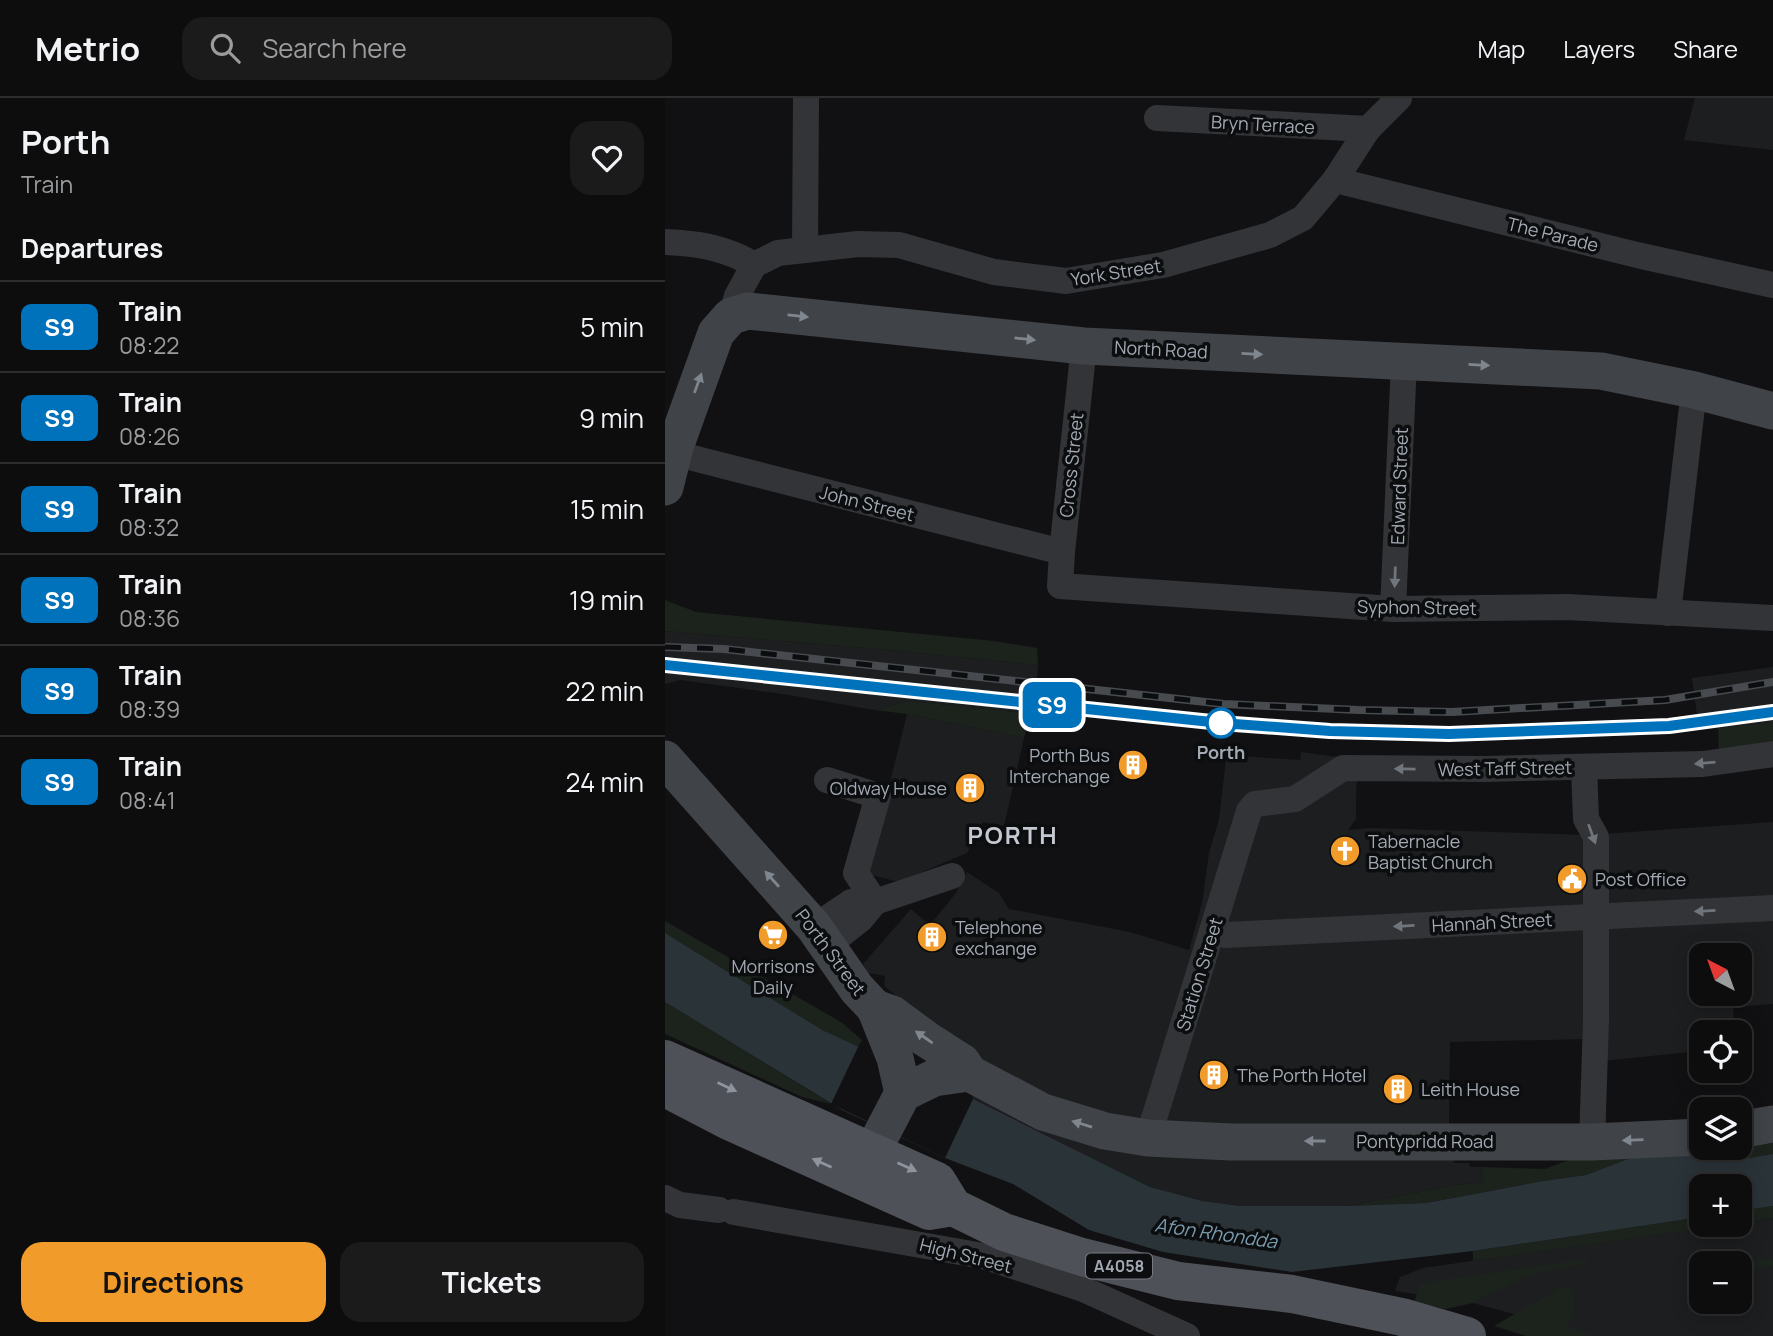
<!DOCTYPE html>
<html lang="en">
<head>
<meta charset="utf-8">
<style>
  body { margin:0; font-family:Manrope,sans-serif; background:#1b1b1c; color:#f1f3f6; height:100vh; display:flex; flex-direction:column; font-size:26px; white-space:nowrap }
  * { box-sizing:border-box; margin:0 }
  p { font-size:23px; color:#9a9c9e }
  .icon { flex:none; width:38px; height:38px; fill:none; stroke:currentColor; stroke-width:2; stroke-linecap:round; stroke-linejoin:round }
  .map { position:relative; flex:1; overflow:hidden }
  .drawer { display:flex; flex-direction:column; background:#0d0d0e; width:665px }
  .drawer>* { flex:none }
  .badge { padding:0 14px; border-radius:10px; font-size:24px; line-height:46px }
  .needle { width:46px; rotate:319deg }
  .tools { position:absolute; left:1024px; top:845px; display:grid; gap:14px }
  .tools a { display:grid; place-items:center; width:63px; height:63px; border-radius:14px; background:#0d0d0e; box-shadow:0 4px 18px #0003,0 0 0 2px #2d2d2e; font-size:35px }
  .map>.badge { position:absolute; translate:-50% -50%; box-shadow:0 0 0 4px #fff }
  h2 { padding:0 21px; font-size:26px; line-height:63px }
  .round { display:grid; place-items:center; flex:none; width:74px; height:74px; border-radius:21px; background:#1b1b1c }
  .headline { display:flex; align-items:center; justify-content:space-between; height:119px; padding:0 21px }
  h1 { font-size:33px; font-weight:700; line-height:52px }
  .cta { display:flex; gap:14px; margin-top:auto; padding:14px 21px }
  .cta a { flex:1; height:80px; border-radius:21px; background:#f19b2b; color:#111; font-size:28px; font-weight:700; line-height:80px; text-align:center }
  .cta a+a { background:#1b1b1c; color:#f1f3f6 }
  ul { padding:0; list-style:none }
  li { display:flex; align-items:center; gap:21px; height:91px; padding:0 21px; border-top:2px solid #2d2d2e }
  li div { flex:1 }
  li b { display:block; font-size:26px }
  li em { font-style:normal }
  li .badge { min-width:77px; font-weight:700; text-align:center }
  header { display:flex; align-items:center; gap:42px; box-sizing:border-box; height:98px; padding:0 35px; background:#0d0d0e; border-bottom:2px solid #2d2d2e }
  header strong { font-size:33px }
  nav { display:flex; gap:38px; margin-inline-start:auto; font-size:24px }
  .search { width:490px; height:63px; background:#1b1b1c; display:flex; align-items:center; gap:18px; box-sizing:border-box; padding:0 24px; border-radius:21px; color:#9a9c9e; font-size:26px }
  main { display:flex; flex:1; min-height:0 }
  .map>svg:first-child { display:block }
</style>
</head>
<body>
<header>
<strong>Metrio</strong>
<div class="search"><svg class="icon" aria-label="search" viewBox="0 0 24 24"><circle cx="10" cy="10" r="6"/><path d="M15 15l6 6"/></svg>Search here</div>
<nav><a>Map</a><a>Layers</a><a>Share</a></nav>
</header>
<main>
<section class="drawer">
<div class="headline"><div><h1>Porth</h1><p>Train</p></div><a class="round"><svg class="icon" aria-label="heart" viewBox="0 0 24 24"><path d="M12 20l-8-8c-3-5 5-10 8-4 3-6 11-1 8 4z"/></svg></a></div>
<h2>Departures</h2>
<ul>
<li><span class="badge" style="background:#0072bc;color:#fff">S9</span><div><b>Train</b><p>08:22</p></div><em>5 min</em></li>
<li><span class="badge" style="background:#0072bc;color:#fff">S9</span><div><b>Train</b><p>08:26</p></div><em>9 min</em></li>
<li><span class="badge" style="background:#0072bc;color:#fff">S9</span><div><b>Train</b><p>08:32</p></div><em>15 min</em></li>
<li><span class="badge" style="background:#0072bc;color:#fff">S9</span><div><b>Train</b><p>08:36</p></div><em>19 min</em></li>
<li><span class="badge" style="background:#0072bc;color:#fff">S9</span><div><b>Train</b><p>08:39</p></div><em>22 min</em></li>
<li><span class="badge" style="background:#0072bc;color:#fff">S9</span><div><b>Train</b><p>08:41</p></div><em>24 min</em></li>
</ul>
<div class="cta"><a>Directions</a><a>Tickets</a></div>
</section>
<div class="map">
<svg width="1108" height="1238" viewBox="0 0 1108 1238">
  <rect width="100%" height="100%" fill="#111113"/>
  <g fill="#1d1e20" fill-rule="evenodd">
    <polygon points="1030,0 1108,0 1108,52 1019,42"/>
    <polygon points="0,533 214,551 373,567 369,616 245,603 209,612 124,597 15,582 0,586"/>
    <polygon points="1108,569 1108,624 1034,632 1027,580"/>
    <polygon points="242,616 359,640 339,728 318,724 302,755 234,784 202,776"/>
    <path d="M562,653H575V658L635,662L636,654L686,661L692,677L691,703V721L683,732L705,730L923,737L1108,724V906L1068,909L1070,934H1036V953L936,963L923,941L785,944L784,1025L789,1065H804L805,1069H816L818,1084L791,1087L683,1108H575L539,1103L485,1089L308,1001L304,975L305,947L288,936L284,939L219,888L220,878L203,875L198,866L246,811L265,827L291,795L302,774L334,795L344,811L465,834L524,852L537,805L544,755L554,721ZM1036,858H1074V896H1036Z"/>
    <path d="M1108,1120V1238H929L808,1205L730,1193L735,1179L758,1170L1056,1127H1074L1075,1125ZM1036,1166H1074V1204H1036Z"/>
  </g>
  <g fill="#1c231c">
    <polygon points="0,502 31,514 329,543 372,550 373,567 214,551 0,533"/>
    <polygon points="245,603 369,616 367,631 361,632 359,640 242,616 209,612"/>
    <polygon points="1108,624 1108,650 1054,656 1053,630"/>
    <polygon points="0,823 176,924 197,942 194,949 156,932 0,835"/>
    <polygon points="0,904 166,1006 137,999 0,936"/>
    <polygon points="1108,1045 1108,1056 1079,1061 1041,1055"/>
    <polygon points="912,1059 968,1059 921,1077 878,1083 761,1105 683,1108 791,1087 818,1084 816,1069 880,1071"/>
    <polygon points="1108,1108 1108,1120 1075,1125 1075,1113"/>
    <polygon points="1036,1119 1036,1127 1059,1127 808,1163 808,1153"/>
    <polygon points="1108,1159 1108,1168 1075,1173 1074,1166 1066,1165"/>
    <polygon points="922,1161 923,1165 863,1178 808,1205 780,1211 749,1204 756,1185"/>
    <path d="M895,1190H905C914,1202 907,1217 903,1229L929,1238H861L829,1228Z"/>
  </g>
  <polygon fill="#2a3338" points="0,835 157,932 308,1001 485,1089 538,1103 575,1108 683,1108 761,1105 878,1083 921,1077 968,1059 1041,1055 1078,1061 1108,1056 1108,1108 1075,1113 1074,1088 1036,1088 1036,1119 808,1153 627,1174 498,1154 424,1132 348,1086 280,1060 177,1012 0,904"/>
  <polygon fill="#111113" points="195,945 253,972 308,1001 280,1060 166,1006"/>
  <g fill="none" stroke-linecap="round" stroke-linejoin="round">
    <g stroke="#323438" stroke-width="26">
      <polyline points="492,20 703,31"/>
      <polyline points="670,82 972,157 1108,187"/>
      <path d="M0,144C32,145 62,150 89,167"/>
      <polyline points="140,151 141,0"/>
      <polyline points="89,167 113,155 193,146 234,147 329,174 401,183 498,167 605,137 638,120 670,82 703,31 734,0"/>
      <polyline points="66,218 72,198 89,167"/>
      <polyline points="419,248 397,454 395,488 728,511 902,509 1108,520"/>
      <polyline points="0,342 24,359 397,454"/>
      <polyline points="728,511 739,264"/>
      <polyline points="1003,515 1029,292"/>
      <polyline points="919,669 921,721 931,739 931,922 927,1044"/>
      <polyline points="162,682 213,698 191,775 210,804"/>
      <polyline points="149,829 186,804 210,804 287,778"/>
      <polyline points="547,835 560,837 1108,810"/>
      <polyline points="163,847 196,821 210,804"/>
      <polyline points="483,1040 584,713 590,706 630,701 678,670 819,671 1038,666 1108,656"/>
      <polyline points="0,1100 15,1107 54,1112"/>
      <polyline points="69,1114 318,1158 418,1191 522,1238"/>
    </g>
    <g stroke="#404348" stroke-width="37">
      <polyline points="0,389 10,349 51,235 66,218 83,213 419,248 936,273 1029,292 1108,313"/>
      <polyline points="0,661 149,829 192,891 210,910 227,916 261,941 297,964 304,975 378,1014 440,1033 483,1040 566,1044 927,1044 1036,1039"/>
      <polyline points="210,910 230,960 238,995"/>
      <polyline points="1074,1032 1108,1026"/>
      <polyline points="193,1081 238,995 269,980 304,975"/>
    </g>
    <g stroke="#4e5157" stroke-width="38">
      <polyline points="0,961 272,1083 288,1109 339,1134 417,1159 513,1183 627,1196 737,1219 802,1238"/>
      <polyline points="0,990 66,1024 264,1113 288,1109"/>
    </g>
    <g stroke="#474a4f" stroke-width="8">
      <g id="rail">
        <polyline points="0,549 59,551 559,606 694,612 787,614 1000,602 1108,584"/>
        <polyline points="0,567 556,625 665,633 784,636 1004,628 1108,614"/>
      </g>
    </g>
    <use href="#rail" stroke="#0c0d0e" stroke-width="5" stroke-dasharray="16" stroke-linecap="butt"/>
  </g>
  <defs><path id="oneway-solid" d="M-6-.8H1V-3.2L6.5 0L1 3.2V.8H-6Z" transform="scale(1.75)"/></defs>
  <g fill="#80868e">
    <use href="#oneway-solid" transform="translate(133 218) rotate(6)"/>
    <use href="#oneway-solid" transform="translate(360 241) rotate(6)"/>
    <use href="#oneway-solid" transform="translate(587 256) rotate(3)"/>
    <use href="#oneway-solid" transform="translate(814 267) rotate(3)"/>
    <use href="#oneway-solid" transform="translate(33 285) rotate(-70)"/>
    <use href="#oneway-solid" transform="translate(107 781) rotate(-132)"/>
    <use href="#oneway-solid" transform="translate(259 939) rotate(-145)"/>
    <use href="#oneway-solid" transform="translate(417 1026) rotate(-163)"/>
    <use href="#oneway-solid" transform="translate(968 1042) rotate(178)"/>
    <use href="#oneway-solid" transform="translate(650 1043) rotate(180)"/>
  </g>
  <g fill="#70757c">
    <use href="#oneway-solid" transform="translate(730 479) rotate(92)"/>
    <use href="#oneway-solid" transform="translate(1040 665) rotate(175)"/>
    <use href="#oneway-solid" transform="translate(740 671) rotate(-179)"/>
    <use href="#oneway-solid" transform="translate(927 736) rotate(70)"/>
    <use href="#oneway-solid" transform="translate(1040 813) rotate(177)"/>
    <use href="#oneway-solid" transform="translate(739 828) rotate(177)"/>
  </g>
  <g fill="#8e949d">
    <use href="#oneway-solid" transform="translate(62 989) rotate(25)"/>
    <use href="#oneway-solid" transform="translate(157 1065) rotate(-156)"/>
    <use href="#oneway-solid" transform="translate(242 1069) rotate(24)"/>
  </g>
  <g fill="none" stroke-linecap="round" stroke-linejoin="round">
    <g stroke="#fff" stroke-width="16">
      <polyline id="line" points="0,567 556,625 665,633 784,636 1004,628 1108,614"/>
    </g>
    <use href="#line" stroke="#0072bc" stroke-width="10"/>
  </g>
  <defs>
    <g id="building-disc" transform="scale(1.575)"><circle r="9.5" fill="#f19b2b" stroke="#0c0d0e"/><path d="M-4-6H4V6H1V3H-1V6H-4ZM-2.5-4.3h1.7v1.8h-1.7ZM.8-4.3h1.7v1.8H.8ZM-2.5-1h1.7V.8h-1.7ZM.8-1h1.7V.8H.8Z" fill="#fff"/></g>
    <g id="church-disc" transform="scale(1.575)"><circle r="9.5" fill="#f19b2b" stroke="#0c0d0e"/><path d="M-1.2-6h2.4v3.5h3.3v2.4h-3.3V6h-2.4V-.1h-3.3v-2.4h3.3Z" fill="#fff"/></g>
    <g id="civic-disc" transform="scale(1.575)"><circle r="9.5" fill="#f19b2b" stroke="#0c0d0e"/><path d="M-.6-6.5H3V-4.5H.6V-3L4-1V1h2V6H-6V1h2V-1L-.6-3ZM-1.2 2.5V6h2.4V2.5Z" fill="#fff"/></g>
    <g id="supermarket-disc" transform="scale(1.575)"><circle r="9.5" fill="#f19b2b" stroke="#0c0d0e"/><path d="M-6-5.5h2.5l.6 2H6L4.5 2H-2.5L-4.4-4H-6ZM-1.5 3.2a1.3 1.3 0 1 0 .1 0ZM3 3.2a1.3 1.3 0 1 0 .1 0Z" fill="#fff"/></g>
  </defs>
  <g fill-rule="evenodd">
    <use href="#building-disc" x="468" y="667"/>
    <use href="#building-disc" x="305" y="690"/>
    <use href="#church-disc" x="680" y="753"/>
    <use href="#civic-disc" x="907" y="781"/>
    <use href="#supermarket-disc" x="108" y="837"/>
    <use href="#building-disc" x="267" y="839"/>
    <use href="#building-disc" x="549" y="977"/>
    <use href="#building-disc" x="733" y="991"/>
  </g>
  <circle fill="#fff" stroke="#0072bc" stroke-width="3.5" cx="556" cy="625" r="14"/>
  <g text-anchor="middle" dominant-baseline="central" stroke-width="7" stroke-linejoin="round" paint-order="stroke">
    <rect fill="#0c0d0e" stroke="#767b82" stroke-width="2" x="421" y="1155.5" width="66" height="25" rx="5"/>
    <g font-size="16" font-weight="bold" fill="#a3aab4">
      <text x="454" y="1168">A4058</text>
    </g>
    <g font-size="18" fill="#a3aab4" stroke="#0c0d0e">
      <text transform="translate(598 26) rotate(3)">Bryn Terrace</text>
      <text transform="translate(888 136) rotate(14)">The Parade</text>
      <text transform="translate(451 174) rotate(-9)">York Street</text>
      <text transform="translate(496 251) rotate(3)">North Road</text>
      <text transform="translate(406 367) rotate(-84)">Cross Street</text>
      <text transform="translate(734 388) rotate(-88)">Edward Street</text>
      <text transform="translate(202 405) rotate(14)">John Street</text>
      <text transform="translate(752 509) rotate(1)">Syphon Street</text>
      <text transform="translate(840 670) rotate(-1)">West Taff Street</text>
      <text transform="translate(827 824) rotate(-3)">Hannah Street</text>
      <text transform="translate(166 854) rotate(53)">Porth Street</text>
      <text transform="translate(534 876) rotate(-73)">Station Street</text>
      <text x="760" y="1043">Pontypridd Road</text>
      <text transform="translate(301 1157) rotate(14)">High Street</text>
    </g>
    <g font-size="18" font-weight="bold" fill="#a3aab4" stroke="#0c0d0e">
      <text x="556" y="654">Porth</text>
    </g>
    <g font-size="18" fill="#a3aab4" stroke="#0c0d0e" text-anchor="start">
      <text x="445" y="657" text-anchor="end">Porth Bus<tspan x="445" dy="21">Interchange</tspan></text>
      <text x="282" y="690" text-anchor="end">Oldway House</text>
      <text x="703" y="743">Tabernacle<tspan x="703" dy="21">Baptist Church</tspan></text>
      <text x="930" y="781">Post Office</text>
      <text x="290" y="829">Telephone<tspan x="290" dy="21">exchange</tspan></text>
      <text x="108" y="868" text-anchor="middle">Morrisons<tspan x="108" dy="21">Daily</tspan></text>
      <text x="572" y="977">The Porth Hotel</text>
      <text x="756" y="991">Leith House</text>
    </g>
    <g font-size="19" font-style="italic" fill="#799baf" stroke="#0c0d0e">
      <text transform="translate(551 1135) rotate(8)">Afon Rhondda</text>
    </g>
    <g font-size="24" font-weight="bold" letter-spacing="2" fill="#c4c8d0" stroke="#0c0d0e">
      <text x="348" y="736">PORTH</text>
    </g>
  </g>
</svg>
<div class="tools">
<a><svg class="needle" viewBox="-14 -14 28 28"><path d="M0-13l5 13h-10z" fill="#e53935"/><path d="M0 13l5-13h-10z" fill="#9a9c9e"/></svg></a>
<a><svg class="icon" aria-label="locate" viewBox="0 0 24 24"><circle cx="12" cy="12" r="6"/><path d="M12 2v4M12 18v4M2 12h4M18 12h4"/></svg></a>
<a><svg class="icon" aria-label="layers" viewBox="0 0 24 24"><path d="M12 4l9 5-9 5-9-5zM3 14l9 5 9-5"/></svg></a>
<a>+</a>
<a>−</a>
</div>
<b class="badge" style="left:387px;top:607px;background:#0072bc;color:#fff">S9</b>
</div>
</main>
</body>
</html>
